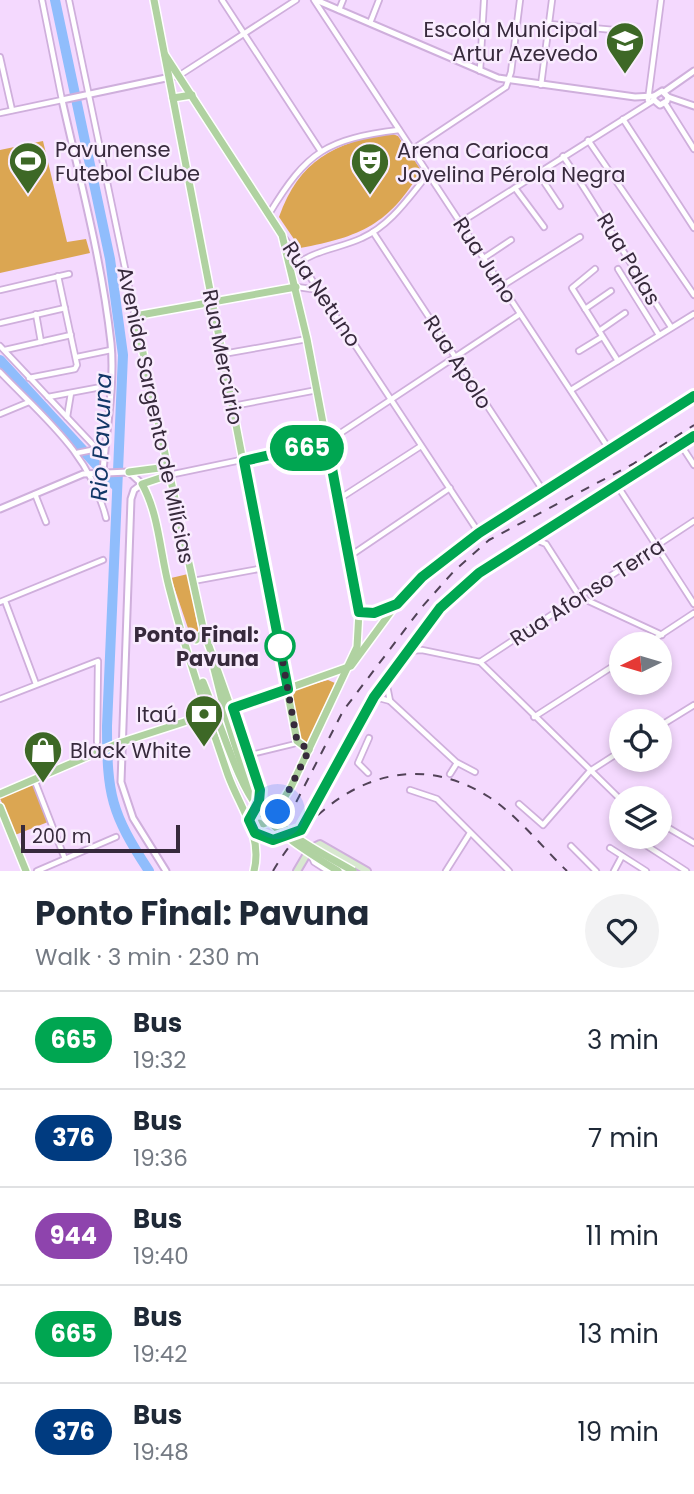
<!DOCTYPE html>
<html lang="en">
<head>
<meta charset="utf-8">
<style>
  body { margin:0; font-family:Poppins,sans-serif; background:#f2f2f3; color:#1f2937; height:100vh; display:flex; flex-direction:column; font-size:26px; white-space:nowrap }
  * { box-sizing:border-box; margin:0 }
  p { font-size:23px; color:#747a83 }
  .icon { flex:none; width:38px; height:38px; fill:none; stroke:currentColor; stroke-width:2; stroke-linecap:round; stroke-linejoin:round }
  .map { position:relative; height:871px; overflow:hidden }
  .details { display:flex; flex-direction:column; background:#fff; flex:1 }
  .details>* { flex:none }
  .badge { padding:0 14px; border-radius:23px; font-size:24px; line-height:46px }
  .needle { width:46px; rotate:265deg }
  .tools { position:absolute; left:609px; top:632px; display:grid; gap:14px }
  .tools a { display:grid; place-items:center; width:63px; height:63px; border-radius:50%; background:#fff; box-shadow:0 4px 10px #0003; font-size:35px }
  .scale { position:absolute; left:21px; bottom:18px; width:159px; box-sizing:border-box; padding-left:7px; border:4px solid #372a3c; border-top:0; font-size:19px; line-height:24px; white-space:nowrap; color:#372a3c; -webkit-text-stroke:5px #f9ecfe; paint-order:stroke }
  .you { position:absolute; width:35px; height:35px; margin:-18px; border:5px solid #fff; border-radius:50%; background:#1a73e8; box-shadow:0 0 0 10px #1a73e833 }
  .map>.badge { position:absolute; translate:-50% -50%; box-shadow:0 0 0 4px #fff }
  .round { display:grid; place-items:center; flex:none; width:74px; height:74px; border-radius:37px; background:#f2f2f3 }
  .head { display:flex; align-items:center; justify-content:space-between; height:119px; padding:0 35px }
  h1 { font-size:33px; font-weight:700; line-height:52px }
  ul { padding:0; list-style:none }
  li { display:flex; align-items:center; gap:21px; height:98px; padding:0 35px; border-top:2px solid #e0e1e3 }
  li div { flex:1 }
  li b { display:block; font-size:26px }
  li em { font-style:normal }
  li .badge { min-width:77px; font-weight:700; text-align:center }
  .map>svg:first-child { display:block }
</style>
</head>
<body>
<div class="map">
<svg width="694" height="871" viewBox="0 0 694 871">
  <rect width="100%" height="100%" fill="#f4d9fe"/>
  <g fill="#dba652">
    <path d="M390,133L398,136L421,170C390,224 360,237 300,248L279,217C299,160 334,143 390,133Z"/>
    <polygon points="43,141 67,242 86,239 90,253 0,273 0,150"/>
    <polygon points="188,574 199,634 199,636 191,637 171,578"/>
    <polygon points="328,680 335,683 308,743 304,744 300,740 289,691"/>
    <polygon points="33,784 48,822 15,835 0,798"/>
  </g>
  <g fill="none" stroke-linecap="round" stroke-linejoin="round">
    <g stroke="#90bdfc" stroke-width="10">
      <path d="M55,0L110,259L123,355L107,726C107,795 111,813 149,871"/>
      <polyline points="0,360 115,485"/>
    </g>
    <g stroke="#cfafdc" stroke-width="7">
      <polyline id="pedestrian" points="249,755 294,744"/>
    </g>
    <g stroke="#cfafdc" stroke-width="8">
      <g id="minor">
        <polyline points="69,0 135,316"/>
        <polyline points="222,0 320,150"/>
        <polyline points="314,0 609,449"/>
        <polyline points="339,10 343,0"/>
        <polyline points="370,23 379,0"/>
        <polyline points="549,24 625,31"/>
        <polyline points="0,57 12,110"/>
        <polyline points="480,71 484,0"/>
        <polyline points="180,75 296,0"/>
        <polyline points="541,85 552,0"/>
        <polyline points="648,100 661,0"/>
        <polyline points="665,103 694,149"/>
        <polyline points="0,113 62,100 42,0"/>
        <polyline points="623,119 694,228"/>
        <polyline points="588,140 694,295"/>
        <polyline points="413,149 506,87 511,72 520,0"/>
        <path d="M563,156C601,212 634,271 671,327"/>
        <polyline points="538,173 560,206"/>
        <polyline points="515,188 544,227"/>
        <path d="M269,214C307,151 327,139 399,130"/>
        <polyline points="461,222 654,100"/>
        <polyline points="373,232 544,492"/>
        <polyline points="285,239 479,533"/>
        <polyline points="484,258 511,240"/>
        <path d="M292,269C310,250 339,249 362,238C391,225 409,197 429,173"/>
        <polyline points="595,269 572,288 618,361"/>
        <polyline points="618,269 659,335"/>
        <polyline points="502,286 580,237"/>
        <polyline points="297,287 319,290"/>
        <polyline points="0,290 69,274"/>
        <polyline points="585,309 611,291"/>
        <polyline points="36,314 41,342"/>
        <polyline points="0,323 65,308"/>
        <polyline points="599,331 625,313"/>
        <polyline points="0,346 97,449"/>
        <polyline points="5,350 71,335"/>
        <polyline points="579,351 602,337"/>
        <polyline points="223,354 307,339"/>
        <polyline points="77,357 111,350"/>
        <path d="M0,372C44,418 90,453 106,518"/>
        <polyline points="29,378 75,369 77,365 58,276"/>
        <polyline points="571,390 694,314"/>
        <polyline points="48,397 101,387"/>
        <polyline points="233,406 317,390"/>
        <polyline points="0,414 29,402"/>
        <polyline points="67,417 71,393"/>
        <polyline points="681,445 694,465"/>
        <polyline points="77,453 92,450 105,451"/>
        <polyline points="169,475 327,442 520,314"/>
        <polyline points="617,485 694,604"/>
        <polyline points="35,494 46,522"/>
        <polyline points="339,499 421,446"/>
        <polyline points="534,539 546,544 580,597 662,635"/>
        <polyline points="350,556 450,488"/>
        <polyline points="193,581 264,568"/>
        <polyline points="5,601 36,684"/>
        <polyline points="0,602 103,560"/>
        <polyline points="647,644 694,613"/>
        <polyline points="408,651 422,650 480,662 621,800"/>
        <polyline points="480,662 694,521"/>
        <polyline points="375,697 390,701 386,681"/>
        <polyline points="0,699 98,661 97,742"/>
        <polyline points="390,701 456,762 475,772"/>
        <polyline points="534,717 621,661"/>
        <polyline points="660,726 694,705"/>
        <polyline points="368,773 358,763 369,738"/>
        <polyline points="450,774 457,763"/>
        <polyline points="34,779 65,859"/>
        <polyline points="410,790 437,799 509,871"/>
        <polyline points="519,804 543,825 590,771 621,751"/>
        <polyline points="660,823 694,843"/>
        <polyline points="641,842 686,871"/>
        <polyline points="571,846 596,871"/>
        <polyline points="610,848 646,871"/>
        <polyline points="310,853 314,862 328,871"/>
        <polyline points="37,871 116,837"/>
        <polyline points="446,871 470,833"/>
        <polyline points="614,871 622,856"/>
      </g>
    </g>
    <g stroke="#cfafdc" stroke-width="9">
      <g id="tertiary">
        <polyline points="316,0 498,78 635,97 654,96 662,91 668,97 694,106"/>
        <polyline points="664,92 694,71"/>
        <polyline points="654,96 654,100 660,105 667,101 668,97"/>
        <path d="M103,472C106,430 115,385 111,343C102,261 80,180 62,100L180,75"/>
        <polyline points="0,509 83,474 129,472 142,484 134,490 131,499 121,782 133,818 166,871"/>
      </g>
    </g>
    <g stroke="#cfafdc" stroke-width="10">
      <polyline id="secondary" points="297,871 310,849 320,844 367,871"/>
    </g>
    <g stroke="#fff" stroke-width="10">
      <g id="primary">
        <polyline points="154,0 297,741 309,750"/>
        <polyline points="165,55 282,235 307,339 359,612 357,647 291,787 269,822 263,824 249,821"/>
        <polyline points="173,98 192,95"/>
        <polyline points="129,472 167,467"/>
        <path d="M169,475L142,484C159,514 160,553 169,587C185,650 207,714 228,775C240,808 263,835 254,871"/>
        <polyline points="359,612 374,613 396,605"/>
        <polyline points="185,636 196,640 204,632"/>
        <polyline points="214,669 225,713"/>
        <polyline points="203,682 216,715"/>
        <polyline points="233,708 351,666 404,594 438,563 479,533 694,396"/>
        <polyline points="0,794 119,743 209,714"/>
        <polyline points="0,807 26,871"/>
        <polyline points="249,820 259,802 260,790 204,632 135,316 296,287"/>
        <polyline points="255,833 273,840 301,830 374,697 440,608 479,573 694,436"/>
      </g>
    </g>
    <use href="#pedestrian" stroke="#fff" stroke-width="3.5"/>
    <use href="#minor" stroke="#fff" stroke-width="4.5"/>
    <use href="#tertiary" stroke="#fff" stroke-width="5"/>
    <use href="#secondary" stroke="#d8e8d0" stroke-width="6"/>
    <use href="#primary" stroke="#b0d2a1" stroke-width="7"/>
    <g stroke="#514257" stroke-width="2" stroke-dasharray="9 9" stroke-linecap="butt">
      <polyline points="288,818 343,711 422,607 454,571 489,540 633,464 694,425"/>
      <path d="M273,871C319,793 402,742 489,797C518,816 542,847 567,871"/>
    </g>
    <g stroke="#fff" stroke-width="10" stroke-linecap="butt">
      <g id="primary-bridge">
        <path d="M225,713C236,746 244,785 268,812C290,838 324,854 353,871"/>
        <path d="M216,715C250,807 253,819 338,871"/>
      </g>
    </g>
    <use href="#primary-bridge" stroke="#b0d2a1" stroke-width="7"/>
  </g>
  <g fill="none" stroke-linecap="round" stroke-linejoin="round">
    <g stroke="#fff" stroke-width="16">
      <polyline id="line" points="694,396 479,533 422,577 397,604 374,613 359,612 327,442 244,461 288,689 233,708 260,790 259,802 249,820 255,833 273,840 301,830 374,697 440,608 479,573 694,436"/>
    </g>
    <use href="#line" stroke="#00a651" stroke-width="10"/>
    <polyline stroke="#372a3c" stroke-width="7" stroke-dasharray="0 12.6" points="278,812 309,750 297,741 280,646"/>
  </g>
  <defs>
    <g id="school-pin" transform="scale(2.0125)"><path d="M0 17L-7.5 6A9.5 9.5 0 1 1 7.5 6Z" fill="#3d6826" stroke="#f9ecfe"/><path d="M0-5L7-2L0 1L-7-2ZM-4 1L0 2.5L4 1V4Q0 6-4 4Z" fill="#fff"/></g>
    <g id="stadium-pin" transform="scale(2.0125)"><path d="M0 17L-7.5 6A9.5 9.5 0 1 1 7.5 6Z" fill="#3d6826" stroke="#f9ecfe"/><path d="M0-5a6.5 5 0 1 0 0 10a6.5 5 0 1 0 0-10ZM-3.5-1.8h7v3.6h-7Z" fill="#fff"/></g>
    <g id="theatre-pin" transform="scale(2.0125)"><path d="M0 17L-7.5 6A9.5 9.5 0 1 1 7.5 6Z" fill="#3d6826" stroke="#f9ecfe"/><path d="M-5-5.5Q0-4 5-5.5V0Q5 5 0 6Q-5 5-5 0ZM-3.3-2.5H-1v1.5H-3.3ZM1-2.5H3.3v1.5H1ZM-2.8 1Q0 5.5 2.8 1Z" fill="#fff"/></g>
    <g id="bank-pin" transform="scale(2.0125)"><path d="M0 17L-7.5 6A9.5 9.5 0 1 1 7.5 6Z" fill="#3d6826" stroke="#f9ecfe"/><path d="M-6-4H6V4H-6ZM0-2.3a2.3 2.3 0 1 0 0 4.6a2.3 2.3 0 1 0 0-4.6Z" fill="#fff"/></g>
    <g id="shop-pin" transform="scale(2.0125)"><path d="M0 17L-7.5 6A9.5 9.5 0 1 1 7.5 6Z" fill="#3d6826" stroke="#f9ecfe"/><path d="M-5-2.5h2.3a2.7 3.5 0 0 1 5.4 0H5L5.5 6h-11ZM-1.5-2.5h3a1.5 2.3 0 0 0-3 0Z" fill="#fff"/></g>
  </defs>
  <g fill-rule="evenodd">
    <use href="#school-pin" x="625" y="41"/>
    <use href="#stadium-pin" x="28" y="161"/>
    <use href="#theatre-pin" x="370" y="162"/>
    <use href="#bank-pin" x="204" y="714"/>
    <use href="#shop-pin" x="43" y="750"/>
  </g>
  <circle fill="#fff" stroke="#00a651" stroke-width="3.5" cx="280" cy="646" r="14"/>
  <g text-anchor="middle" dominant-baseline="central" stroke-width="5" stroke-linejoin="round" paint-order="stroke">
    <g font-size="21" fill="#372a3c" stroke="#f9ecfe" text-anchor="start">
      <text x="598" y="29" text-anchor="end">Escola Municipal<tspan x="598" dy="24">Artur Azevedo</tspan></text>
      <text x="55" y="149">Pavunense<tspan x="55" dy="24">Futebol Clube</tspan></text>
      <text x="397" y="150">Arena Carioca<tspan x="397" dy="24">Jovelina Pérola Negra</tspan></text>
      <text x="177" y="714" text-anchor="end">Itaú</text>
      <text x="70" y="750">Black White</text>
    </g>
    <g font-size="21" fill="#372a3c" stroke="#f9ecfe">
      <text transform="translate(629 259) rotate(59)">Rua Palas</text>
      <text transform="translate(485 260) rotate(57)">Rua Juno</text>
      <text transform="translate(322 294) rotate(56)">Rua Netuno</text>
      <text transform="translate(223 357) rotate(79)">Rua Mercúrio</text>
      <text transform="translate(458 362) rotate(57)">Rua Apolo</text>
      <text transform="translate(156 415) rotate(78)">Avenida Sargento de Milícias</text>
      <text transform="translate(587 592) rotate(-33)">Rua Afonso Terra</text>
    </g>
    <g font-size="21" font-weight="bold" fill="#372a3c" stroke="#f9ecfe" text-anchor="end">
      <text x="259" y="634">Ponto Final:<tspan x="259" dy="24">Pavuna</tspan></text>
    </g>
    <g font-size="23" font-style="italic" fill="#123767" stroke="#f9ecfe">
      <text transform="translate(101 437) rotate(-88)">Rio Pavuna</text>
    </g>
  </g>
</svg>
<div class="tools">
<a><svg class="needle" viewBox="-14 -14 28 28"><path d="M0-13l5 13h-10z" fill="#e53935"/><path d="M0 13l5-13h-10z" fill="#747a83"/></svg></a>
<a><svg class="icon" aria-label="locate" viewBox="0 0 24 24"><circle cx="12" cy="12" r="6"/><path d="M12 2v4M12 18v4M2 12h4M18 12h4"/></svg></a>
<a><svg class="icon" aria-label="layers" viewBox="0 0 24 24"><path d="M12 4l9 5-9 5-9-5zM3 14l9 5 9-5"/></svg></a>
</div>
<div class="scale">200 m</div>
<div class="you" style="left:278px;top:812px"></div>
<b class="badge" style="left:307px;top:448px;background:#00a651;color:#fff">665</b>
</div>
<section class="details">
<div class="head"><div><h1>Ponto Final: Pavuna</h1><p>Walk · 3 min · 230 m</p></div><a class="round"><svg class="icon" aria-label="heart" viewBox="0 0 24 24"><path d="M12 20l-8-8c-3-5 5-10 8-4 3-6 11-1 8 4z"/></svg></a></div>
<ul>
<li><span class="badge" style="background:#00a651;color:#fff">665</span><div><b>Bus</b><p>19:32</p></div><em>3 min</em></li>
<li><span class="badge" style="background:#003b80;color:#fff">376</span><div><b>Bus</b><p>19:36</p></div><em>7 min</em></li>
<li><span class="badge" style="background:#8e44ad;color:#fff">944</span><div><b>Bus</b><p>19:40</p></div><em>11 min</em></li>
<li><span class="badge" style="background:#00a651;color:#fff">665</span><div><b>Bus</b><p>19:42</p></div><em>13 min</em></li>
<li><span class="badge" style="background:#003b80;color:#fff">376</span><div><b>Bus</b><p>19:48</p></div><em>19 min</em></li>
</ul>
</section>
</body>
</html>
